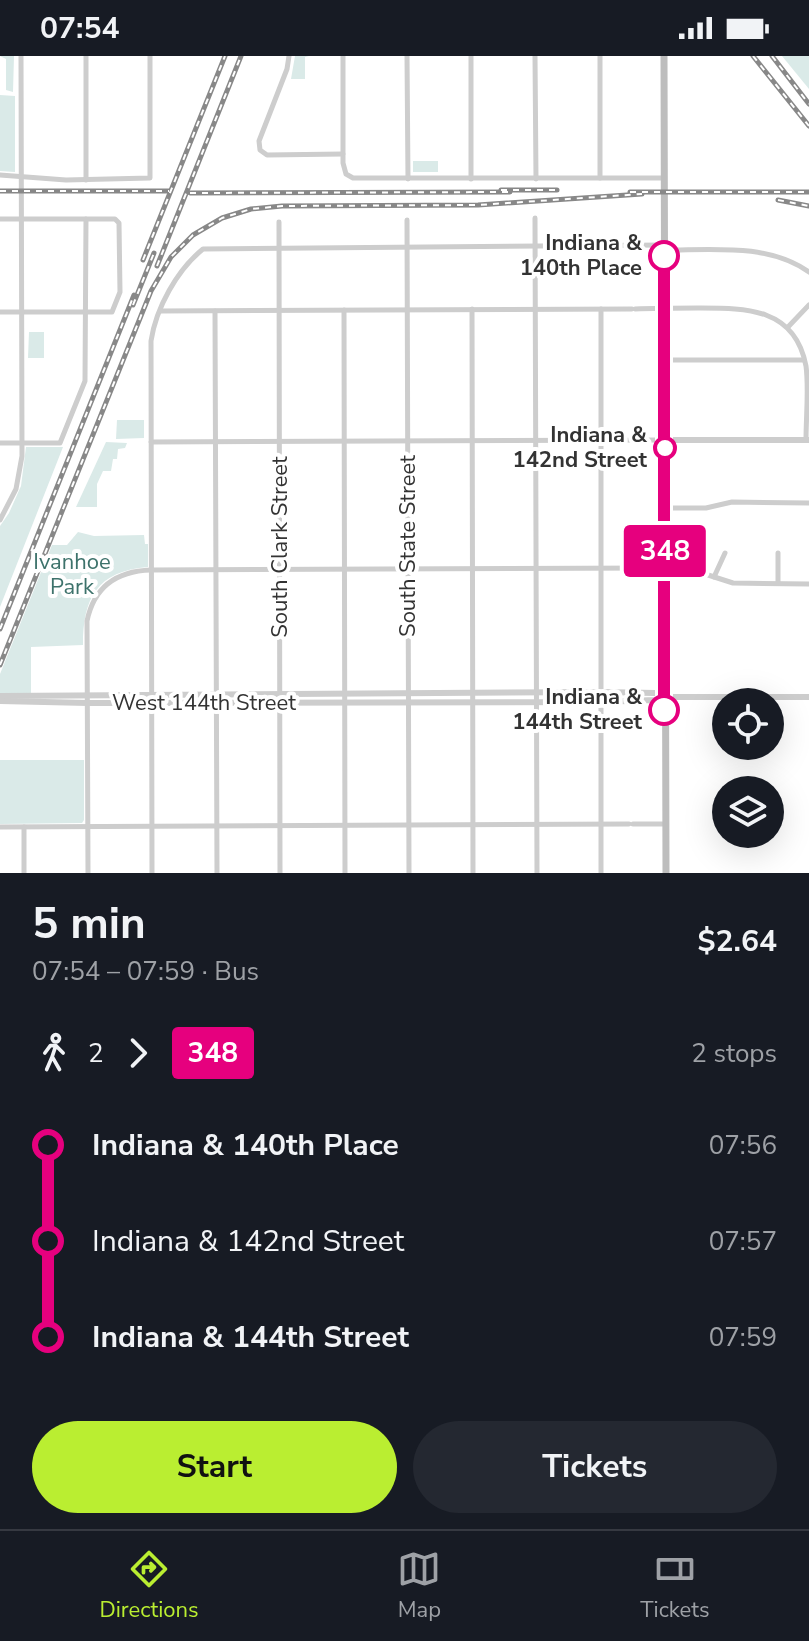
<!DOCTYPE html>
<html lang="en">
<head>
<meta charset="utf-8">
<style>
  body { margin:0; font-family:"Nunito Sans",sans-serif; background:#242831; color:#f1f3f6; height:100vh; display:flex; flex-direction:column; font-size:30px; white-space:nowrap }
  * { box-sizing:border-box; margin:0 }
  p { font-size:26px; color:#9ea1a6 }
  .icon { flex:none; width:44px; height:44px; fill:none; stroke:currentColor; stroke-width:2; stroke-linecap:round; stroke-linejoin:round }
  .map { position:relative; height:817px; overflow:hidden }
  .details { display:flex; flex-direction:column; background:#171b24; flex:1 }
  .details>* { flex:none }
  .badge { padding:0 16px; border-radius:6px; font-size:28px; line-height:52px }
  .fabs { position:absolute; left:712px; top:632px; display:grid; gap:16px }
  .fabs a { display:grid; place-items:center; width:72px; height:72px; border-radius:50%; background:#171b24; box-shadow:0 8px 32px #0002; font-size:40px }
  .map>.badge { position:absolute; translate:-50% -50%; box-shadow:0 0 0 4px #fff }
  .legs { display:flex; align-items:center; gap:12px; height:88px; padding:0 32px; font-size:26px }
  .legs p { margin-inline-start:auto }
  .summary { display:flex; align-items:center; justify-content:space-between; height:136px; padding:0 32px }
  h1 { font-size:44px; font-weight:700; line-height:60px }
  .cta { display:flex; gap:16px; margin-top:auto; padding:16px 32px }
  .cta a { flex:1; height:92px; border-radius:48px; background:#baee31; color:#111; font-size:32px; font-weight:700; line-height:92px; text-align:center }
  .cta a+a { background:#242831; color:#f1f3f6 }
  ul { padding:0 32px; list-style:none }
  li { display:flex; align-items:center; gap:28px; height:96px; font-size:30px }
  li i { display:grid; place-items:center; width:12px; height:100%; margin:0 10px; background:currentColor }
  li i::after { content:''; width:20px; height:20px; margin:-10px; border:6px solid; border-radius:50%; background:#171b24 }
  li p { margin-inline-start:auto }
  li:first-child i { background:linear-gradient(#0000 50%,currentColor 0) }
  li:last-child i { background:linear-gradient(currentColor 50%,#0000 0) }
  .status { display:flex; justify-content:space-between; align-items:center; height:56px; padding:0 40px; background:#171b24; direction:ltr }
  .status svg { height:22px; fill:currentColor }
  .menu { display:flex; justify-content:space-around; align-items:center; height:112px; border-top:2px solid #363941; background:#171b24; font-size:22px; color:#9ea1a6 }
  .menu a { display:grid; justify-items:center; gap:4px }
  .menu .selected { color:#baee31 }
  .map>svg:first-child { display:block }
</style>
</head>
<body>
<div class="status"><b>07:54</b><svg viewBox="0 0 49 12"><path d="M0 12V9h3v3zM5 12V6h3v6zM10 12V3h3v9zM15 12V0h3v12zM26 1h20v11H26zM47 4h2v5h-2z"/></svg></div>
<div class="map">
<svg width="809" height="817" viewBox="0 0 809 817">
  <rect width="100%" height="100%" fill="#fff"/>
  <g fill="#daeae8">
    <polygon points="0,0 14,0 13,36 6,34 6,3"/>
    <polygon points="295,0 309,0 305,1 305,23 291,23"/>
    <polygon points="782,0 809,0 809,33"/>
    <polygon points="0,39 15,40 15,116 0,115"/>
    <rect x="413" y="105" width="25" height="11"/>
    <polygon points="29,276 44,276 44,302 28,302"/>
    <polygon points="117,364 144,364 144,382 116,383"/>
    <polygon points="106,386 127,387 125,392 118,393 117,403 113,403 111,415 103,415 97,428 97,451 76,451"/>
    <polygon points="26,391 63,391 0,551 0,470 9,457 21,430"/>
    <path d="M78,476L94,480L144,479L145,488H148V511C97,515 83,542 83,589L31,591V637H0V618L52,489H67Z"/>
    <polygon points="0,704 84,704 84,764 82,767 0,768"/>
  </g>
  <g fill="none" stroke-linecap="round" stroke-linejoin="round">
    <g stroke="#cdcdcd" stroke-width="5">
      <polyline points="86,0 86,124"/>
      <polyline points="289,0 287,13 259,85 260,94 267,99 343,98"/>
      <polyline points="343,0 343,107 346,118 353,122 664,122"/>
      <polyline points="407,0 408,123"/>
      <polyline points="471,0 471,123"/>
      <polyline points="535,0 536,123"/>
      <polyline points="600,0 600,122"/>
      <polyline points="0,119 66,124 150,122 150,0"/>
      <polyline points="535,162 537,817"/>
      <polyline points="0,163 115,163 119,167 120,236 112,256 0,256"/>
      <polyline points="407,164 409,817"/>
      <polyline points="279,166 280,817"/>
      <path d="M664,194C712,194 768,187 809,216"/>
      <polyline points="472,253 473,817"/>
      <polyline points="601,253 601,817"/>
      <path d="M635,253C656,252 677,252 698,252C745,252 795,251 806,310C809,333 806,360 806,384"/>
      <polyline points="344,254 345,817"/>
      <polyline points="160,255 632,253"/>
      <polyline points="215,255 217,817"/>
      <polyline points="788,271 809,249"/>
      <polyline points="665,304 804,304"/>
      <polyline points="151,386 665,384"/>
      <polyline points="0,387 60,387 85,325 86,163"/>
      <polyline points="665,452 706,452 732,446 809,447"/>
      <polyline points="0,464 16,433 22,400 21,0"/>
      <polyline points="778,497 778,527"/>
      <polyline points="666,517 705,518 733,527 809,528"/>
      <polyline points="714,521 725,497"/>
      <polyline points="633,768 665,768"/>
      <polyline points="0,771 629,768"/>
      <polyline points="24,771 24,817"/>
      <path d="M88,817L87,565C94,531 117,515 151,514L656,512"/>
      <path d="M152,817L151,285C156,252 177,214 203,193L664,189"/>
    </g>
    <g stroke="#cdcdcd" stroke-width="6">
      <polyline points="665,384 809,384"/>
      <polyline points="0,640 601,636 655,637 664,641"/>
      <polyline points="0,645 88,647 601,646 655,644 664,641 809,641"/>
    </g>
    <polyline stroke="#bdbdbd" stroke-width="7" points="664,0 666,817"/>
    <g stroke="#888" stroke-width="5">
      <g id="rail">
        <polyline points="753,0 809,70"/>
        <polyline points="772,0 809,48"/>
        <polyline points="501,134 557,134"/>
        <polyline points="0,135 169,135"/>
        <polyline points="630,136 809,136"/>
        <polyline points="190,137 510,136"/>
        <polyline points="778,144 809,150"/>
        <polyline points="143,204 225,0"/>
        <polyline points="157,210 241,0"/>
        <polyline points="133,249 154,197"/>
        <polyline points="0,573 134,239"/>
        <polyline points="0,609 151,235 171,201 193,179 222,162 251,153 282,150 478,149 642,138"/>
      </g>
    </g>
    <use href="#rail" stroke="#fff" stroke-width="2" stroke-dasharray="6" stroke-linecap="butt"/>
  </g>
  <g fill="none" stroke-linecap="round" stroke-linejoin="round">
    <g stroke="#fff" stroke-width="18">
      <polyline id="line-1" points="664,200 664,654"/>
    </g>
    <use href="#line-1" stroke="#e6007e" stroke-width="12"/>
  </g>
  <g fill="#fff" stroke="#e6007e" stroke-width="4">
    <circle cx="664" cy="200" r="14"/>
    <circle cx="665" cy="392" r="10"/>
    <circle cx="664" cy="654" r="14"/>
  </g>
  <g text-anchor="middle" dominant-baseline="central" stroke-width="8" stroke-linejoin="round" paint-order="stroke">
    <g font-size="22" font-weight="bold" fill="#333" stroke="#fff" text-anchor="end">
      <text x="642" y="187">Indiana &amp;<tspan x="642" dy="25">140th Place</tspan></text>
      <text x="647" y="379">Indiana &amp;<tspan x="647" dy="25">142nd Street</tspan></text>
      <text x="642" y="641">Indiana &amp;<tspan x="642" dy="25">144th Street</tspan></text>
    </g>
    <g font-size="22" fill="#333" stroke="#fff">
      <text transform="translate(408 490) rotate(-90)">South State Street</text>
      <text transform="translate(280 491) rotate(-90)">South Clark Street</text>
      <text x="204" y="647">West 144th Street</text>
    </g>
    <g font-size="22" fill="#3d726b" stroke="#fff">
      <text x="72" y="506">Ivanhoe<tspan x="72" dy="25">Park</tspan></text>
    </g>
  </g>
</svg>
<div class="fabs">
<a><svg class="icon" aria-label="locate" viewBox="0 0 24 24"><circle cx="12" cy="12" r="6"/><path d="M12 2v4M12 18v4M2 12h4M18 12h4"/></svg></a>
<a><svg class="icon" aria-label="layers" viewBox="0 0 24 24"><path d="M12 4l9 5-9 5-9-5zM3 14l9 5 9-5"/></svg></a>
</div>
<b class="badge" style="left:665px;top:495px;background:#e6007e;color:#fff">348</b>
</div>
<section class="details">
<div class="summary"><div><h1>5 min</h1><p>07:54 – 07:59 · Bus</p></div><b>$2.64</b></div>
<div class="legs"><svg class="icon" aria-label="walk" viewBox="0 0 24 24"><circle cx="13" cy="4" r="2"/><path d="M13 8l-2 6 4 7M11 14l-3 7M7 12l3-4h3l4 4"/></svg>2<svg class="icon" aria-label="forward" viewBox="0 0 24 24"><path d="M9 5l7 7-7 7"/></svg><b class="badge" style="background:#e6007e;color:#fff">348</b><p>2 stops</p></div>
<ul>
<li><i style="color:#e6007e"></i><b>Indiana &amp; 140th Place</b><p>07:56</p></li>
<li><i style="color:#e6007e"></i><span>Indiana &amp; 142nd Street</span><p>07:57</p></li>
<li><i style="color:#e6007e"></i><b>Indiana &amp; 144th Street</b><p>07:59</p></li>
</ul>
<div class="cta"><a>Start</a><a>Tickets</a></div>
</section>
<nav class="menu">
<a class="selected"><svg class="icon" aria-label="directions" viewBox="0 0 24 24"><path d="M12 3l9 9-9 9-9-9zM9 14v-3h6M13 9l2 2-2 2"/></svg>Directions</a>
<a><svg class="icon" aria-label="map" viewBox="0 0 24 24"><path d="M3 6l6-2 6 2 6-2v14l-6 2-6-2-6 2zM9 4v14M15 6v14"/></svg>Map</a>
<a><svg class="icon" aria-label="tickets" viewBox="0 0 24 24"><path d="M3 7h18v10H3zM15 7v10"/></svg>Tickets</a>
</nav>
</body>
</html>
